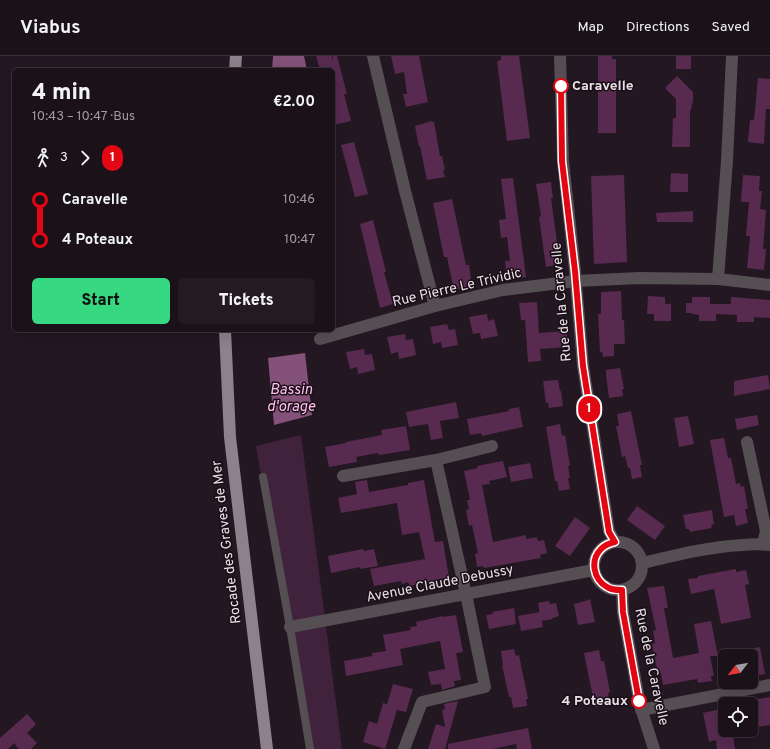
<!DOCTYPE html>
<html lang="en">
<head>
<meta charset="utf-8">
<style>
  body { margin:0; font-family:Overpass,sans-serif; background:#231a22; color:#f1f3f6; height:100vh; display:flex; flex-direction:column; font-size:15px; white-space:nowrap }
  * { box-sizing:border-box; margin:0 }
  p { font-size:13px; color:#9f9da2 }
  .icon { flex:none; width:22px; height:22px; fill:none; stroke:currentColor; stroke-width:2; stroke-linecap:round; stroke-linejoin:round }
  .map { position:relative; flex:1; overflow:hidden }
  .drawer { position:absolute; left:12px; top:12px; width:323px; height:264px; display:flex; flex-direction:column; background:#1a1119; border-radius:6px; box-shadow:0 4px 16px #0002,0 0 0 1px #383138 }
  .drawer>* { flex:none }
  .badge { padding:0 8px; border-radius:13px; font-size:14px; line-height:26px }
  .needle { width:26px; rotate:239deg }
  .buttons { position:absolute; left:718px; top:593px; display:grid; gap:8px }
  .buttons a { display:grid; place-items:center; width:40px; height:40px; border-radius:6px; background:#1a1119; box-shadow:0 4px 16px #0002,0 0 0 1px #383138; font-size:20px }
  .map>.badge { position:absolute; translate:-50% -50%; box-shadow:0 0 0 2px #fff }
  .legs { display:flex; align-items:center; gap:6px; height:44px; padding:0 20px; font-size:13px }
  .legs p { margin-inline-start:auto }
  .overview { display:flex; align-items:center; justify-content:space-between; height:68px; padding:0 20px }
  h1 { font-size:22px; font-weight:800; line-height:30px }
  .button { display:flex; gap:8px; margin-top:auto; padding:8px 20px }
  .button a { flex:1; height:46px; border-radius:6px; background:#36d881; color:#111; font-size:16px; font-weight:800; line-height:46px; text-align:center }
  .button a+a { background:#231a22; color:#f1f3f6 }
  ul { padding:0 20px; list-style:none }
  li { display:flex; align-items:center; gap:14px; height:40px; font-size:15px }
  li i { display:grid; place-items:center; width:6px; height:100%; margin:0 5px; background:currentColor }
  li i::after { content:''; width:10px; height:10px; margin:-5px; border:3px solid; border-radius:50%; background:#1a1119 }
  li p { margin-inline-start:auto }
  li:first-child i { background:linear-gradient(#0000 50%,currentColor 0) }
  li:last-child i { background:linear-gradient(currentColor 50%,#0000 0) }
  header { display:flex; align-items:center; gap:24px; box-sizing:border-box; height:56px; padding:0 20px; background:#1a1119; border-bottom:1px solid #383138 }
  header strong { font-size:19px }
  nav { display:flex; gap:22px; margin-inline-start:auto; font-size:14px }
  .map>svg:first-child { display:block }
</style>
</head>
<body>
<header>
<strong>Viabus</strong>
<nav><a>Map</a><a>Directions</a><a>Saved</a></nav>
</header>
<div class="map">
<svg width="770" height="693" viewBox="0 0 770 693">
  <rect width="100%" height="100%" fill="#231721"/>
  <polygon fill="#41223c" points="301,379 342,693 308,693 256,390"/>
  <g fill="#835179">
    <polygon points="273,0 304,0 307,14 272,14"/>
    <polygon points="305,297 312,359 274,369 268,302"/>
  </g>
  <g fill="#582a50">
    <polygon points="316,0 332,0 333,5 333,0 337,0 347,38 344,38 351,65 333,69 333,14 320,14"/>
    <polygon points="391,0 419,0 428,46 406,51 403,38 407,38 404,16 395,18"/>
    <polygon points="501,0 519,0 530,82 507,85 497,5 501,4"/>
    <polygon points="598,0 612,0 612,3 616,3 616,77 598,77"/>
    <rect x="676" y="0" width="15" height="13"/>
    <polygon points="677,20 693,36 693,46 692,48 691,54 690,54 690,91 672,91 673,62 676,62 676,43 665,32"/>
    <polygon points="758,22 770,23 770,53 766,53 764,88 748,86 750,64 754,64"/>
    <polygon points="432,65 432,66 434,66 440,100 442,100 445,114 443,114 445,121 427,124 420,90 419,91 415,70"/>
    <polygon points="354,86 368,138 355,141 341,89"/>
    <polygon points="671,117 688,118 688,136 670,136"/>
    <polygon points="624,119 627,206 594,208 591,120"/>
    <polygon points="743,119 760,120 759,135 762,135 760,153 766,154 763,193 766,193 764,214 747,212 750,180 746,180 749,146 741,146"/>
    <polygon points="513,122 526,221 511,223 510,216 506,216 505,205 510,205 507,181 501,182 499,164 506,163 501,123"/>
    <polygon points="551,126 553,142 551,142 560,208 546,211 539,161 541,160 536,128"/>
    <polygon points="452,143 466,209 469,209 471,223 470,223 472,230 454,234 447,201 444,201 433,147"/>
    <polygon points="693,155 693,166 657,166 656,157"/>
    <polygon points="373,164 386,216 384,216 393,248 380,252 360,168"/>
    <polygon points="621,235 622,264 624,264 625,288 614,288 614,300 603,301 602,296 600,296 598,258 601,258 601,236"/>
    <polygon points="648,240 665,241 665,248 671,248 671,265 654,265 654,258 647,258"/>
    <polygon points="692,241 710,241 710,248 731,248 731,241 770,244 770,262 754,261 754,266 737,266 737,259 716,258 716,265 699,265 699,259 692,258 692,257 686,257 686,247 692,247"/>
    <polygon points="537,246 539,277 567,275 568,291 540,293 541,305 528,306 525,264 521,264 519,247"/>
    <polygon points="487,258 488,265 494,263 498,280 481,283 480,277 473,278 469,261"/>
    <polygon points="447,268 449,274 455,273 458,289 442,292 441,286 433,288 430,271"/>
    <polygon points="405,278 406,284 413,283 416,299 399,303 398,296 391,298 387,281"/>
    <polygon points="364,293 365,299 372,298 375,314 358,318 357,311 350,313 346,296"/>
    <polygon points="620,312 624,333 622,333 623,340 609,342 606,319 606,314"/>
    <polygon points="768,319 770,333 734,340 734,325"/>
    <polygon points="558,324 560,335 561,335 563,350 549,352 548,347 546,347 543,325"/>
    <polygon points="456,346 459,362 440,365 443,382 431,384 428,368 409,371 406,356"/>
    <polygon points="519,351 523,371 482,380 481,377 470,379 467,363 509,355 509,353"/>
    <polygon points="631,355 642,409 640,409 642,421 632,423 630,412 628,412 625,400 622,401 616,370 619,370 617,358"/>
    <polygon points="757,359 759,369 737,374 735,363"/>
    <polygon points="688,360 694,388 679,391 674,362"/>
    <polygon points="560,368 562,380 565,379 570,410 568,410 570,422 568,422 570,433 559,435 557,425 555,425 546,371"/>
    <polygon points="406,370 410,394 379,399 378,397 356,401 357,406 329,411 325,391 346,387 346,386 382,379 381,374"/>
    <polygon points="724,382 728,402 731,402 736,428 740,427 741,431 744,430 748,453 745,453 748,467 736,470 734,459 724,461 710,384"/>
    <polygon points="503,405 507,421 489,425 490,428 482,429 493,486 526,479 526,483 537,481 538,485 544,484 547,497 540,499 541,502 484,512 483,510 477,511 475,498 478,497 472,469 469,470 466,454 469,453 467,444 470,444 464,415 478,412 477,410"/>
    <polygon points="530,407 533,422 511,426 508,411"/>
    <polygon points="367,424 369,436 408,429 408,427 424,424 435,486 443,485 449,522 436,524 436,526 409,530 408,526 402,528 401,525 374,530 370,513 425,503 419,476 402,479 397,447 341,457 338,442 357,438 355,426"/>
    <polygon points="637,450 665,470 655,484 627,464"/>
    <polygon points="712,454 714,468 711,469 712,472 690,476 689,473 686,473 683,459"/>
    <polygon points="575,461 590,472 570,500 555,490"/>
    <polygon points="363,493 364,495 374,493 378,510 360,513 360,511 331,517 328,500"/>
    <polygon points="736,513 736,516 746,514 749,528 745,529 751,562 721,568 714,533 691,538 688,523 698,522 698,520"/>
    <polygon points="664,530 668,552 664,552 673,602 699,597 694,568 711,565 718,600 710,600 714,620 711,620 712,625 698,627 697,623 663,629 661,617 658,618 652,588 655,587 653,575 656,574 647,532"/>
    <polygon points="590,543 595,566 578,569 574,548 585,545"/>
    <polygon points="549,545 550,548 556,547 559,560 552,562 553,563 541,565 538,547"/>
    <polygon points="514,552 516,568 489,573 486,559 493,558 492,556"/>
    <polygon points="540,556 543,571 521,575 518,560"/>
    <polygon points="456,559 463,596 456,597 461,624 454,625 455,630 442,634 441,628 431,629 428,616 445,613 440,585 400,593 403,609 346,620 344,605 372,600 372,597 386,595 383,579 411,574 410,571 417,570 416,566 443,560 443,561"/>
    <polygon points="760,591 765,618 754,620 749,593"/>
    <polygon points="514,593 516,600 519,599 528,643 526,643 527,650 513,652 511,641 509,641 502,609 503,609 501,595"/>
    <polygon points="599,594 601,605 604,605 610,636 608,637 610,648 595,651 584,597"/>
    <polygon points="393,628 413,633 406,656 397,654 385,693 363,686 369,665 377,668 383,647 387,648"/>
    <polygon points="770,641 770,669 751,672 751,644"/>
    <polygon points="458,645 445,693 428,693 436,668 445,671 442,654 445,653 444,648"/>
    <polygon points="721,653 725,674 732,674 735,693 717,693 716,684 709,686 703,657"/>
    <polygon points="27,658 36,668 27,677 37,687 31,693 19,693 14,687 8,693 0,693 0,682"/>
    <polygon points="528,672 532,693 517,693 516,688 493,693 448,693 448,688"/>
  </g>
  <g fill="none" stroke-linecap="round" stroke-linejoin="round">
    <polyline stroke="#554e53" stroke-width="8" points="263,421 290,571 310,693"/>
    <g stroke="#554e53" stroke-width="12">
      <polyline points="373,0 405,135 435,250"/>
      <polyline points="560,0 563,105 575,215 583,310 609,475 615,486"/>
      <polyline points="718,223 727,105 732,0"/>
      <polyline points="320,283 435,250 503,234 575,225 640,222 718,223 770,229"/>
      <polyline points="747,386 766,475 763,488"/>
      <polyline points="436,404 492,390"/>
      <polyline points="343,420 436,404 466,538 485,631 422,646 404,693"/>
      <circle cx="618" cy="510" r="24"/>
      <path d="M643,507C676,499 708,491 742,489C752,488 761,488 770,489"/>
      <polyline points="622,534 623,556 640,649 654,693"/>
      <polyline points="290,571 594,514"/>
      <polyline points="641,654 770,629"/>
    </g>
    <g stroke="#8e818b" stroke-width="12">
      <polyline points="235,14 236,0"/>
      <polyline points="225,274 230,381 267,693"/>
    </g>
  </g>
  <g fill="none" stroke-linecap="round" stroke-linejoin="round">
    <g stroke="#fff" stroke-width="9">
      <path id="line-1" d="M561,30L562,105L575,215L583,310L609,476L615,486C610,487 605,489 601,493C590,504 593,523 607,531C611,534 616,534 622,534L623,556L639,645"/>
    </g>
    <use href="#line-1" stroke="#e30613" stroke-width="6"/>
  </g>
  <g fill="#fff" stroke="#e30613" stroke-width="2">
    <circle cx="561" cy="30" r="7"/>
    <circle cx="639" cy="645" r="7"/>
  </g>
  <g text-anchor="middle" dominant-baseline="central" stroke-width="3" stroke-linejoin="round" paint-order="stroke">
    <g font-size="14" font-weight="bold" fill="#e9e0e6" stroke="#1a0e17" text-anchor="start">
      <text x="572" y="30">Caravelle</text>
      <text x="628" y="645" text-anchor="end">4 Poteaux</text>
    </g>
    <g font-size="14" fill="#e9e0e6" stroke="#1a0e17">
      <text transform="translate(457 232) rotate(-13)">Rue Pierre Le Trividic</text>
      <text transform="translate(562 246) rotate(-95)">Rue de la Caravelle</text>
      <text transform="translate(227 486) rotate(-97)">Rocade des Graves de Mer</text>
      <text transform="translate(440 528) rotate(-11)">Avenue Claude Debussy</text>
      <text transform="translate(651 611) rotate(78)">Rue de la Caravelle</text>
    </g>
    <g font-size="15" font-style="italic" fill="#fec1f1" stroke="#1a0e17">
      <text x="291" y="334">Bassin<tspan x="291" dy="17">d'orage</tspan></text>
    </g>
  </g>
</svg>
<div class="buttons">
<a><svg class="needle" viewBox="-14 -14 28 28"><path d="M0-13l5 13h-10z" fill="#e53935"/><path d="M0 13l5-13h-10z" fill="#9f9da2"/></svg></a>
<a><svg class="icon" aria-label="locate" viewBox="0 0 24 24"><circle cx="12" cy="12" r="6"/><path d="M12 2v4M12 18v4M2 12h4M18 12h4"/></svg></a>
</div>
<b class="badge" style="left:589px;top:353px;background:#e30613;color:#fff">1</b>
<section class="drawer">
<div class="overview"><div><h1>4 min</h1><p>10:43 – 10:47 · Bus</p></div><b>€2.00</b></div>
<div class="legs"><svg class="icon" aria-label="walk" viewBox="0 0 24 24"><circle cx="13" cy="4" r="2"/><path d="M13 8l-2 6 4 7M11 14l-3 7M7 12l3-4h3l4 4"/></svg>3<svg class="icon" aria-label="forward" viewBox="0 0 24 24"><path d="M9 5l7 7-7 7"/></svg><b class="badge" style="background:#e30613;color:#fff">1</b></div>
<ul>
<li><i style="color:#e30613"></i><b>Caravelle</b><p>10:46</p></li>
<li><i style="color:#e30613"></i><b>4 Poteaux</b><p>10:47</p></li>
</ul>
<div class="button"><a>Start</a><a>Tickets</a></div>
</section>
</div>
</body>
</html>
